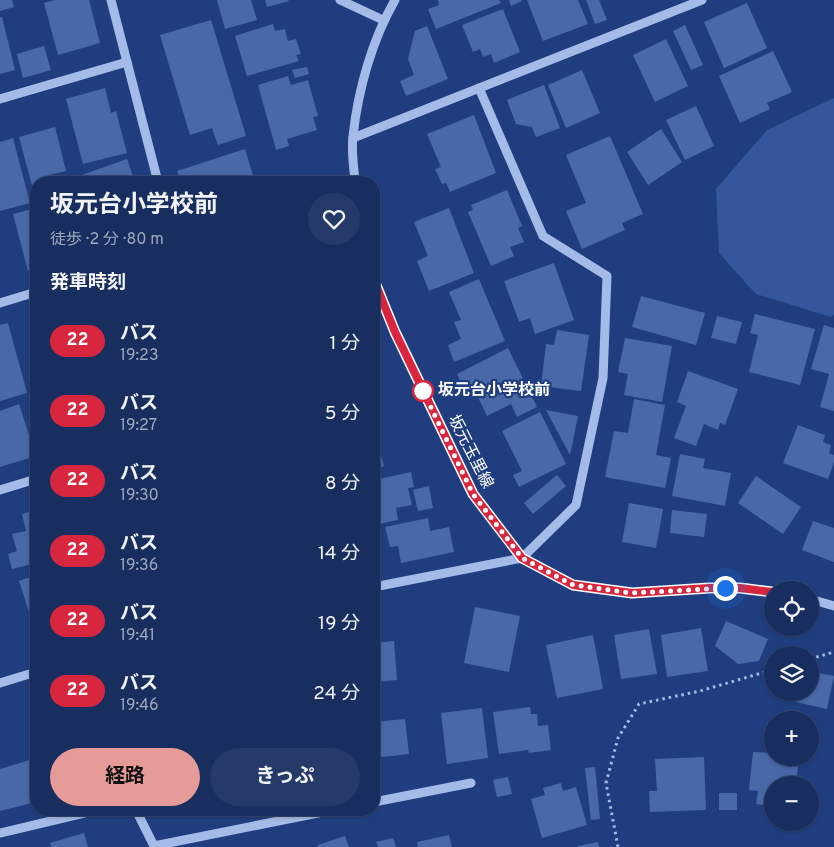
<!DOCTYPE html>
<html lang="ja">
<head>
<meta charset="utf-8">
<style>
  body { margin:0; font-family:Overpass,"Noto Sans JP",sans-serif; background:#253a68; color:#f1f3f6; height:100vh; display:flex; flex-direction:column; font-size:19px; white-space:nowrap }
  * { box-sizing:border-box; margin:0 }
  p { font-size:16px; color:#9fa8bd }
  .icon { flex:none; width:28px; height:28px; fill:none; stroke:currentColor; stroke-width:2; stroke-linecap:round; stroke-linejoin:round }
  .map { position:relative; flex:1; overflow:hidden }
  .drawer { position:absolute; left:30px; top:176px; width:350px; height:640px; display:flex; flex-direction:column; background:#182e5f; border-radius:20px; box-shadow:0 1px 4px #0004,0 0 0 1px #364a74 }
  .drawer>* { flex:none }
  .badge { padding:0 10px; border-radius:16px; font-size:18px; line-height:32px }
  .controls { position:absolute; left:764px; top:581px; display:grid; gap:10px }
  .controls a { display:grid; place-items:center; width:55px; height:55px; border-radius:50%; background:#182e5f; box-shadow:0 1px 4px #0004,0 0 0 1px #364a74; font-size:25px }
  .you { position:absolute; width:25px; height:25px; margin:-12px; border:4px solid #fff; border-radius:50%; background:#1a73e8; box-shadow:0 0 0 8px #1a73e833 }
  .map>.badge { position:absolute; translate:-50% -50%; box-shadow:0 0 0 2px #fff }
  h2 { padding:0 20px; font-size:19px; line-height:45px }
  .round { display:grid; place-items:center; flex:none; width:52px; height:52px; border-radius:26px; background:#253a68 }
  .headline { display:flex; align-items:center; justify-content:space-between; height:85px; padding:0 20px }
  h1 { font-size:24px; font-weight:700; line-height:38px }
  .cta { display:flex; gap:10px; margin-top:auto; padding:10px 20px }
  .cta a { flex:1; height:58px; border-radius:30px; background:#e69b98; color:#111; font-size:20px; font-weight:700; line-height:58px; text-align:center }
  .cta a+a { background:#253a68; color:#f1f3f6 }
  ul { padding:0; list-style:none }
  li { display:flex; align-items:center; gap:15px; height:70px; padding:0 20px }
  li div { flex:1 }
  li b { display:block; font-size:19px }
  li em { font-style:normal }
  li .badge { min-width:55px; font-weight:700; text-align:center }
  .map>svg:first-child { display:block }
</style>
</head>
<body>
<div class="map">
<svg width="834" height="847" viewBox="0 0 834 847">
  <rect width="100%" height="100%" fill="#203e7f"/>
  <polygon fill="#33569d" points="834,98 834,315 831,317 756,294 719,253 716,189 767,130"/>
  <g fill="#4868a8">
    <polygon points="0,0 12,0 14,7 0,11"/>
    <polygon points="55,0 89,0 100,43 58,55 44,3"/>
    <polygon points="217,0 251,0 257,20 225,29"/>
    <polygon points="265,0 288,0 289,1 267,7"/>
    <polygon points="438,0 499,0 501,3 436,29 428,9 439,5"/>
    <polygon points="509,0 521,0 522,1 511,6"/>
    <polygon points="527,0 578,0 588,24 543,41"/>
    <polygon points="586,0 599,0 607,20 595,24"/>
    <polygon points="747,3 767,48 724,68 704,22"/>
    <polygon points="503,9 520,52 494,63 491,54 483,57 480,49 473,52 462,25"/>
    <polygon points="0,17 2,17 15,70 0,74"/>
    <polygon points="211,20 246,136 218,145 212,128 190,135 160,35"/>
    <polygon points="273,24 275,31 285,29 288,41 296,39 301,54 296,55 299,61 247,76 235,36"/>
    <polygon points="685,25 703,65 691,70 673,31"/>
    <polygon points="427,26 448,79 406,96 400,81 414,75 408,59 415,31"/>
    <polygon points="666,39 688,86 655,102 633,55"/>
    <polygon points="44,46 51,70 23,78 17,54"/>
    <polygon points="773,51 792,92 767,103 770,109 740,123 719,76"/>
    <polygon points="307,67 309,74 295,78 292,70"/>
    <polygon points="582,70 600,113 566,128 548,85"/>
    <polygon points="288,76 291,85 308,80 318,116 313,117 317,130 287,139 289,146 276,150 258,85"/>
    <polygon points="544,85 560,128 536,137 532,127 516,124 507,100"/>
    <polygon points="105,88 111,113 116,111 127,153 83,164 66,99"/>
    <polygon points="696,106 714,146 685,160 666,120"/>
    <polygon points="474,115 496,173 450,192 446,183 442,184 435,169 441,167 427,134"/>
    <polygon points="55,127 66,171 49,175 51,182 36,182 36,197 35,197 19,137"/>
    <polygon points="661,129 682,162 648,185 627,152"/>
    <polygon points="610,136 643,214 622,223 625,230 582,249 566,211 586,203 566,155"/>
    <polygon points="13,138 30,203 0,211 0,142"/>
    <polygon points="245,149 255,182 181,182 177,171"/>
    <polygon points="127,159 135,182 75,182 73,178"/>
    <polygon points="507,190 522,226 518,228 524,242 510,247 514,256 491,266 468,212 473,210 471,205"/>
    <polygon points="36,208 36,269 28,271 13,214"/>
    <polygon points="449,208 474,273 429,291 417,261 428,256 414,222"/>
    <polygon points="554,263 574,320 535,334 530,318 519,322 504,281"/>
    <polygon points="479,279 505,341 454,362 448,345 461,339 454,322 461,320 449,292"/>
    <polygon points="641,296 705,313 696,345 632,327"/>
    <polygon points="755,314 815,329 800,385 749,372 758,335 750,333"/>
    <polygon points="717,316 742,322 736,344 711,338"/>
    <polygon points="8,323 27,393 0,401 0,325"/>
    <polygon points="824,325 834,328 834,411 820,407 829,374 811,369"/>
    <polygon points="557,330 589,335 581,391 541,386 546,344 554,345"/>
    <polygon points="625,338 672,346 662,402 624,395 628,374 618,372"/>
    <polygon points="508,348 537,407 517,417 511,404 487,416 473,387 465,391 457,374"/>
    <polygon points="688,371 738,389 725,425 720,423 718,430 704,424 696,446 674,438 686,406 677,402"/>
    <polygon points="634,399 665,405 656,455 671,458 665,488 605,477 614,431 628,433"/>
    <polygon points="36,401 36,416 31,402"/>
    <polygon points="19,404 36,456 0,467 0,411"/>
    <polygon points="546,410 578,416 570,455"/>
    <polygon points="540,412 566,464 519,487 513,475 522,471 502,431"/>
    <polygon points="36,422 36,439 31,424"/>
    <polygon points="798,425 825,435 823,442 831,445 829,453 834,455 834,462 828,479 783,463"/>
    <polygon points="374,438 376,438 384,466 374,469"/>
    <polygon points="680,454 705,459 703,468 731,473 725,506 672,496"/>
    <polygon points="411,472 414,487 408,488 412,505 396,508 398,520 374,525 374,480"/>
    <polygon points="557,475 566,486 533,514 524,503"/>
    <polygon points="756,476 801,507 783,534 738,503"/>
    <polygon points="429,486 433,508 418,511 413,490"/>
    <polygon points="629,503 663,509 656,548 622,542"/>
    <polygon points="36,510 36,563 12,569 8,554 17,551 12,534 26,531 22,514"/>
    <polygon points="672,510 707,514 704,537 670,533"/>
    <polygon points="428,518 430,531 449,527 454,552 401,563 398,546 390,547 385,527"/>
    <polygon points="813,521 834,528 834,562 802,550"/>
    <polygon points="36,575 36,634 19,581"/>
    <polygon points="475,607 520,616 509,672 464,663"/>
    <polygon points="726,621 768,639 759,661 738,664 715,646"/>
    <polygon points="701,628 708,671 667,677 661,635"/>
    <polygon points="649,629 657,674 621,679 614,635"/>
    <polygon points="593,635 603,689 557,698 546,645"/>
    <polygon points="394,641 397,680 374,682 374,643"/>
    <polygon points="814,672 834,676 827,709 782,699 784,692 810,692 810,680 812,680"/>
    <polygon points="530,707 531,714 537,714 538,726 548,725 551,750 529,753 528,750 499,754 493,712"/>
    <polygon points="482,708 488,758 447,764 441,713"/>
    <polygon points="405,719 409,754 374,758 374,722"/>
    <polygon points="753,752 772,753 772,758 799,758 796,785 772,785 772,806 756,804 758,791 749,790"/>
    <polygon points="704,757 706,810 650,812 649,791 657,791 655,759"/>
    <polygon points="30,760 36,783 36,802 0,811 0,769"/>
    <polygon points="595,767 600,819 591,820 585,768"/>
    <polygon points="508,777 512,794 497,797 493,780"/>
    <polygon points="561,783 563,791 576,787 587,825 542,838 531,799 545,795 543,788"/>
    <rect x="719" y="793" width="18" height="17"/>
    <polygon points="84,833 88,847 51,847 50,843"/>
    <polygon points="449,835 452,847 418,847 417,842"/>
    <polygon points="345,836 349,847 318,847 318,845"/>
    <polygon points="393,838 396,847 378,847 376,842"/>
    <polygon points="598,842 599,847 578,847 578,846"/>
  </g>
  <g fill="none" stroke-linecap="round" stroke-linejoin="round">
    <g stroke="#a4bae7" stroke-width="3" stroke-dasharray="2.5 4" stroke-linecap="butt">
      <polyline points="810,659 834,652"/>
      <polyline points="618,847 606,783 618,738 639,704 700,691 772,670"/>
    </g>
    <g stroke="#a4bae7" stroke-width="9">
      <polyline points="111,0 158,182"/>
      <polyline points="340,0 383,20"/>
      <polyline points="0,99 127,62"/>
      <polyline points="353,138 702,0"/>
      <path d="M355,182C354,168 351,151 353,136C358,90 372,40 395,0"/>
      <polyline points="374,281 395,332 473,494 522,558 573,585 632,593 709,588 740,588 772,592"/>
      <polyline points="0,303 36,292"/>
      <polyline points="0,490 36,479"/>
      <polyline points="374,587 522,558 576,505 603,378 607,276 543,236 479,88"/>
      <polyline points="810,599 834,606"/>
      <polyline points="0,683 36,672"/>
      <polyline points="374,802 471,783"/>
      <polyline points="136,810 154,846 333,810"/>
      <polyline points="0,833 97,810"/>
    </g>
  </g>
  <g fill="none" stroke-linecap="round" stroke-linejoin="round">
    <g stroke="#fff" stroke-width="11">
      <polyline id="line" points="374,280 395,332 473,494 522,558 573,585 632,593 709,588 740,588 772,592"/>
    </g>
    <use href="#line" stroke="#d7263d" stroke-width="8"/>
    <polyline stroke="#fff" stroke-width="5" stroke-dasharray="0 9" points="423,391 473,494 522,558 573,585 632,593 725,588"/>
  </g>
  <circle fill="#fff" stroke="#d7263d" stroke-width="2.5" cx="423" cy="391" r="10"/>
  <g text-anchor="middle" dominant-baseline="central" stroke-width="4.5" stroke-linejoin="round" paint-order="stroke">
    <g font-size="16" font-weight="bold" fill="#fff" stroke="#203e7f" text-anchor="start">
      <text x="438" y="391">坂元台小学校前</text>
    </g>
    <g font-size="16" fill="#fff" stroke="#203e7f">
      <text transform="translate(470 452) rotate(63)">坂元玉里線</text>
    </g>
  </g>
</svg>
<div class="controls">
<a><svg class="icon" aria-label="locate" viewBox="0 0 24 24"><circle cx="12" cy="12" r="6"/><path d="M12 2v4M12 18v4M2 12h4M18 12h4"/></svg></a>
<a><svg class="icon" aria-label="layers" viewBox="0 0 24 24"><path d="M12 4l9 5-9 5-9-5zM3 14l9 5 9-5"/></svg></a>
<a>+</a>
<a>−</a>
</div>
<div class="you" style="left:725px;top:588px"></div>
<section class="drawer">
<div class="headline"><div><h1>坂元台小学校前</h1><p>徒歩 · 2 分 · 80 m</p></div><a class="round"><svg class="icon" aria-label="heart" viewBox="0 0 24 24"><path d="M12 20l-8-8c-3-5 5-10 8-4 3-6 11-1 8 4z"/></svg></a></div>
<h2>発車時刻</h2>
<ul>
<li><span class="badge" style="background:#d7263d;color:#fff">22</span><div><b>バス</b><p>19:23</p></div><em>1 分</em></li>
<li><span class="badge" style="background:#d7263d;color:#fff">22</span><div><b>バス</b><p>19:27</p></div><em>5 分</em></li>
<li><span class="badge" style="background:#d7263d;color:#fff">22</span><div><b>バス</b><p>19:30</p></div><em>8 分</em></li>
<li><span class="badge" style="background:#d7263d;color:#fff">22</span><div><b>バス</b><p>19:36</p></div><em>14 分</em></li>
<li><span class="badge" style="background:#d7263d;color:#fff">22</span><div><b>バス</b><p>19:41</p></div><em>19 分</em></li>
<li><span class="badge" style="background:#d7263d;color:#fff">22</span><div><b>バス</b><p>19:46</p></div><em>24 分</em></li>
</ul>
<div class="cta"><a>経路</a><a>きっぷ</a></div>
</section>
</div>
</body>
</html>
